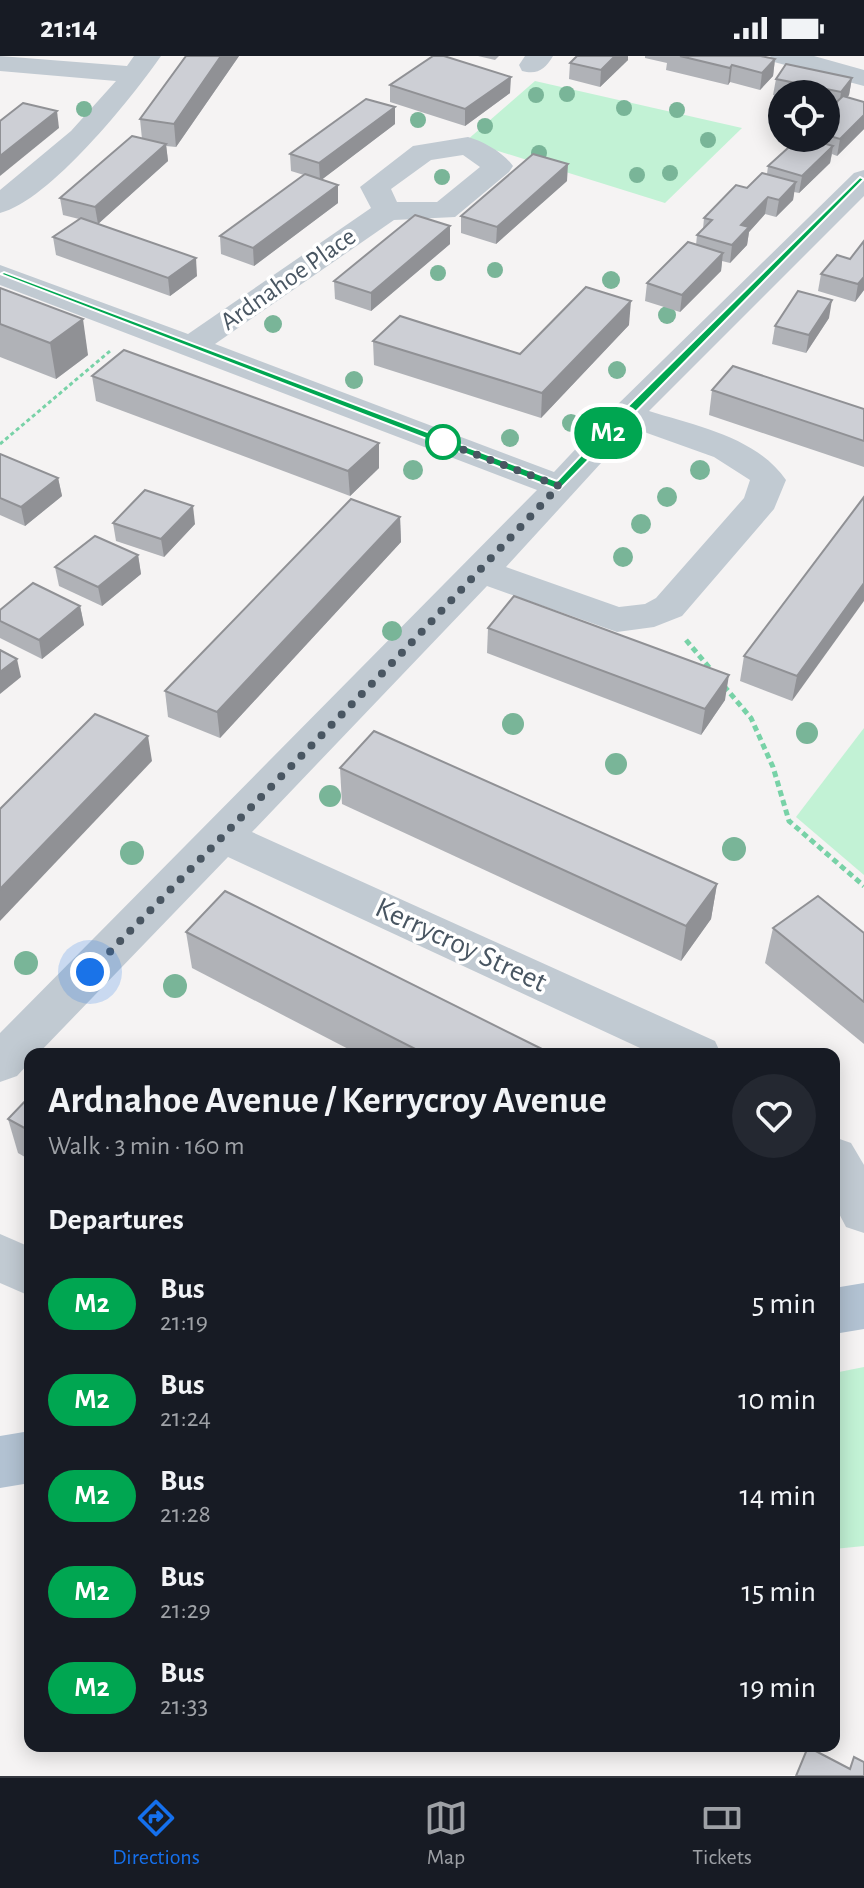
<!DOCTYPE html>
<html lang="en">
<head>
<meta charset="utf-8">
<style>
  body { margin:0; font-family:"Alegreya Sans",sans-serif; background:#242831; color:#f1f3f6; height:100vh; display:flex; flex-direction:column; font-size:30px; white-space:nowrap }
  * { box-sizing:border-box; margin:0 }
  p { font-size:26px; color:#9ea1a6 }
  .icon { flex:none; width:44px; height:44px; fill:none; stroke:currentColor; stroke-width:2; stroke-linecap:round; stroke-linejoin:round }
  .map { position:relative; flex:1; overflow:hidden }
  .sheet { position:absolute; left:24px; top:992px; width:816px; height:704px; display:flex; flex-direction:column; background:#171b24; border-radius:16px; box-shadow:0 4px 20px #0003 }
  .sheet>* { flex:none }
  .badge { padding:0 16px; border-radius:26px; font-size:28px; line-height:52px }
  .controls { position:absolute; left:768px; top:24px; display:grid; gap:16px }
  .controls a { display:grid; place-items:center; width:72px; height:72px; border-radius:50%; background:#171b24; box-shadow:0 4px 20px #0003; font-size:40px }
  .you { position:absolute; width:40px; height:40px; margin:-20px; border:6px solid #fff; border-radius:50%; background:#1a73e8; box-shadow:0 0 0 12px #1a73e833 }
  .map>.badge { position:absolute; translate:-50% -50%; box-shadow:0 0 0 4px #fff }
  h2 { padding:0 24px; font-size:30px; line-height:72px }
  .round { display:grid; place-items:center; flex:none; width:84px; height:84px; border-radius:42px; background:#242831 }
  .summary { display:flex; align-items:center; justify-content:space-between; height:136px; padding:0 24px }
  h1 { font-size:38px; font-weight:700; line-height:60px }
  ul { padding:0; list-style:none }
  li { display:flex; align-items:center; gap:24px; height:96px; padding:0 24px }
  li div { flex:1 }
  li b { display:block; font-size:30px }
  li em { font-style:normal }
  li .badge { min-width:88px; font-weight:700; text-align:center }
  .status { display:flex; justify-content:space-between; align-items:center; height:56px; padding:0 40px; background:#171b24; direction:ltr }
  .status svg { height:22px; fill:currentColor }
  .dock { display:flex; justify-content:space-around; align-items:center; height:112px; border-top:2px solid #363941; background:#171b24; font-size:22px; color:#9ea1a6 }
  .dock a { display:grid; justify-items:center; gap:4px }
  .dock .active { color:#1570ed }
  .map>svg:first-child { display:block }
</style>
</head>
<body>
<div class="status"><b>21:14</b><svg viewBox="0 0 49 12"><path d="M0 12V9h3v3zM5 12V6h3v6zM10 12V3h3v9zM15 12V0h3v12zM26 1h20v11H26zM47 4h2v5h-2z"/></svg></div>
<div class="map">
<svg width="864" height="1720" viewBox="0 0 864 1720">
  <rect width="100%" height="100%" fill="#f5f3f3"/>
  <g fill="#c2f2d5">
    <polygon points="535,25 742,72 665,147 466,85"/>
    <polygon points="864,672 864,819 796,761"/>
    <polygon points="864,1311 864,1490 834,1493 834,1317"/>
  </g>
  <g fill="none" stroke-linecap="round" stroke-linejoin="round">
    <polyline stroke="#78d2a7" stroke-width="3" stroke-dasharray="4 3" stroke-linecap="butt" points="0,388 110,295"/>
    <g stroke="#78d2a7" stroke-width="5" stroke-dasharray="6 4" stroke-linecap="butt">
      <polyline points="686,584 713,616"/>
      <polyline points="724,630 751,662 773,711 789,765 864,830"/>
    </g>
    <g fill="#c1cad2" fill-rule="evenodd">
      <path d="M0,0L127,10L134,0H161C132,42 49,145 0,157V134L71,75L116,25L0,15Z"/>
      <path d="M525,0H553C545,13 538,19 522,15L519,9Z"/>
      <polygon points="770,0 814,0 864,14 864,30 774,6"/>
      <path d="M468,81C483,85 504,97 513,110L509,116L455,161L394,164L215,288L554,416L614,352L854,117L864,114V140L649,355C697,370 756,381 786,424L774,453L682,560L654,571L617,576L487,530L252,776L715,985L721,998H653L228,801L38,998H30V1006L17,1020L0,1026V977L537,434L0,229V209L188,278L371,152L360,131L413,90ZM463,99L480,111L437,146H397L391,133L431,104ZM633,372L714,401L750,424L744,442L656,542L645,548L619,551L506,511Z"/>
      <polygon points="834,1081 851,1087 864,1109 864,1177 846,1171 834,1148"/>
      <polygon points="0,1178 30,1191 30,1240 0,1227"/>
    </g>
    <g fill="#b2c2d2" fill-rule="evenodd">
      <polygon points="864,1227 864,1273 834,1278 834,1232"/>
      <polygon points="30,1375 30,1427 0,1432 0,1380"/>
    </g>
  </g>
  <g fill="#79b598">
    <circle cx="567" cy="38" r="8"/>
    <circle cx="536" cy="39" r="8"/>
    <circle cx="624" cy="52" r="8"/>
    <circle cx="84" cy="53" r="8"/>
    <circle cx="677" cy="54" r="8"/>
    <circle cx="418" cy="64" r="8"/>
    <circle cx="485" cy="70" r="8"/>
    <circle cx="708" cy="84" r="8"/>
    <circle cx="539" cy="97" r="8"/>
    <circle cx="670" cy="117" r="8"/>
    <circle cx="637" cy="119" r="8"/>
    <circle cx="442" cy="121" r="8"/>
    <circle cx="495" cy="214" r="8"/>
    <circle cx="438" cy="217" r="8"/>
    <circle cx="611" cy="224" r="9"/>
    <circle cx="667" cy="259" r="9"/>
    <circle cx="273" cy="268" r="9"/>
    <circle cx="617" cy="314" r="9"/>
    <circle cx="354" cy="324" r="9"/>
    <circle cx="571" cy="367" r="9"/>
    <circle cx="510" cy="382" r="9"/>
    <circle cx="413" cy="414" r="10"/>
    <circle cx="700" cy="414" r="10"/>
    <circle cx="667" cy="441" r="10"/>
    <circle cx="641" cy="468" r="10"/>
    <circle cx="623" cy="501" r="10"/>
    <circle cx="392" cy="575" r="10"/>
    <circle cx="513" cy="668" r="11"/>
    <circle cx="807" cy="677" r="11"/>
    <circle cx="616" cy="708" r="11"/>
    <circle cx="330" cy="740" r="11"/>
    <circle cx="734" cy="793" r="12"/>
    <circle cx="132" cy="797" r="12"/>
    <circle cx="26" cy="907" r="12"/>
    <circle cx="175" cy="930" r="12"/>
  </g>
  <g fill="#b0b2b7">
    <polygon points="186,0 239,0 176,91 166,90 168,105 98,168 197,220 170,240 56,199 53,181 79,163 63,159 60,142 142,83 140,63"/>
    <polygon points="478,0 499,0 495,4"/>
    <polygon points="577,0 628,0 628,4 600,31 569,23 570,7"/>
    <polygon points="645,0 761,0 775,3 773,20 760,34 730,26 728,29 666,14 667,7 645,2"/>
    <polygon points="852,22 849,39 847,41 864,46 864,73 837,100 832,98 830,107 799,137 794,136 793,144 776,161 765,158 749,176 747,189 730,207 722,205 721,215 680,256 645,245 647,227 696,189 697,179 703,173 704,162 767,118 768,110 799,82 826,82 826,56 831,52 826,51 826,38 782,38 782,41 773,39 776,23"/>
    <polygon points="390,29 510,37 465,70 390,46"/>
    <polygon points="395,68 321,124 338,129 338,147 254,210 221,198 220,180 304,119 291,115 290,98"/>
    <polygon points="567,125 496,188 461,177 461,160"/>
    <polygon points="450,170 450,188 371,255 335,243 334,225"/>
    <polygon points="850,203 864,234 855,246 818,235 821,218"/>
    <polygon points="0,232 88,299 56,323 0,301"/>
    <polygon points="829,262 806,297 772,288 775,270"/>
    <polygon points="629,269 541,362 374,309 373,285 520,298"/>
    <polygon points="92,320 379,387 379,412 350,440 96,345"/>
    <polygon points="712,334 864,353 864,411 709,359"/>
    <polygon points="0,398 58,422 62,440 25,470 0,459"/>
    <polygon points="864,441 792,645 740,625 744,600"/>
    <polygon points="400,461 401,486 220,682 168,661 165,635"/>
    <polygon points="113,467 195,468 164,501 116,485"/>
    <polygon points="138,499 141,518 102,550 59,530 55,511"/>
    <polygon points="80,550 84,569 42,603 0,582 0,554"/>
    <polygon points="488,572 725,644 701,679 487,597"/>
    <polygon points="340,712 717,828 711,863 681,905 342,748"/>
    <polygon points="773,872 864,877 864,988 765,907"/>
    <polygon points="186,876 552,998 358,998 192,912"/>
    <polygon points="30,1040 30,1104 18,1097 8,1063"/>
  </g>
  <g fill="#909195">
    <polygon points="221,0 239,0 176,91 174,68"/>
    <polygon points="615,0 628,0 628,4 600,31 601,14"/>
    <polygon points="775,3 773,20 760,34 762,17"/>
    <polygon points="732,9 730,26 728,29 730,12"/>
    <polygon points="511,21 510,37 465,70 465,53"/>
    <polygon points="852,22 849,39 839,53 841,36"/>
    <polygon points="395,51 395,68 320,125 319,107"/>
    <polygon points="57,55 59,72 0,120 0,100"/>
    <polygon points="864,59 864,73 837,100 840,83"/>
    <polygon points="166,88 168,105 98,168 95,151"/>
    <polygon points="833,90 830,107 799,137 802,120"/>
    <polygon points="568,108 567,125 496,188 497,171"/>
    <polygon points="796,126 793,144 776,161 779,144"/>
    <polygon points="338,129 338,147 254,210 253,192"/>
    <polygon points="768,141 765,158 749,176 747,189 730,207 732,189 741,169"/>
    <polygon points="450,170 450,188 371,255 371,237"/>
    <polygon points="723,197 721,215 680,256 682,239"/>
    <polygon points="196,202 197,220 170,240 168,222"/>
    <polygon points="864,221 864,234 855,246 858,228"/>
    <polygon points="832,244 829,262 806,297 809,279"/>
    <polygon points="631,245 629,269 541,362 542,337"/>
    <polygon points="83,263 88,299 56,323 50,287"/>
    <polygon points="379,387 379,412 350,440 348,415"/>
    <polygon points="58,422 62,440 25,470 21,451"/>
    <polygon points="193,450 195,468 164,501 161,483"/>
    <polygon points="400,461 401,486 220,682 217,656"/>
    <polygon points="138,499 141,518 102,550 98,531"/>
    <polygon points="864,527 864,545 792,645 797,620"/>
    <polygon points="80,550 84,569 42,603 39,584"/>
    <polygon points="17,603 21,621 0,638 0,616"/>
    <polygon points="729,619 725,644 701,679 705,653"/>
    <polygon points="148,680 152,705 0,865 0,833"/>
    <polygon points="717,828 711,863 681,905 686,870"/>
  </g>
  <g fill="#cdcfd5" stroke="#909195" stroke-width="2">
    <polygon points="186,0 221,0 174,68 140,63"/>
    <polygon points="433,0 444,0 511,21 465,53 390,29"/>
    <polygon points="577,0 615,0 601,14 570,7"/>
    <polygon points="680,0 761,0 775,3 762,17 732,9 730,12"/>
    <polygon points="786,8 852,22 841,36 776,23"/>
    <polygon points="843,40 864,46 864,59 840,83 826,79 826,56"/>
    <polygon points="366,43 395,51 319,107 290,98"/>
    <polygon points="23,47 57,55 0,100 0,65"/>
    <polygon points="132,80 166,88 95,151 60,142"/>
    <polygon points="799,82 806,82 833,90 802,120 768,110"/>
    <polygon points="533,98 568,108 497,171 461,160"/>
    <polygon points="762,117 796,126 779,144 768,141 741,169 749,171 732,189 697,179 712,164 704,162 736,129 747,132"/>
    <polygon points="305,118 338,129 253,192 220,180"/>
    <polygon points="415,159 450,170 371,237 334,225"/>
    <polygon points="81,162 196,202 168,222 53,181"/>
    <polygon points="864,185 864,221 858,228 821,218 837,199 850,203"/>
    <polygon points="688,186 723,197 682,239 647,227"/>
    <polygon points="586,231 631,245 542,337 373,285 400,260 520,298"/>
    <polygon points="0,232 83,263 50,287 0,268"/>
    <polygon points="798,235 832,244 809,279 775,270"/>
    <polygon points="124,294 379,387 348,415 92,320"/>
    <polygon points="733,310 864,353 864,385 712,334"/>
    <polygon points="0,398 58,422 21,451 0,442"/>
    <polygon points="145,434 193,450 161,483 113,467"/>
    <polygon points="864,441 864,527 797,620 744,600"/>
    <polygon points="351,443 400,461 217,656 165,635"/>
    <polygon points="95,480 138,499 98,531 55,511"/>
    <polygon points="33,527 80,550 39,584 0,565 0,554"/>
    <polygon points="514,540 729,619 705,653 488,572"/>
    <polygon points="0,594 17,603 0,616"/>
    <polygon points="95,658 148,680 0,833 0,753"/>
    <polygon points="374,675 717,828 686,870 340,712"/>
    <polygon points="225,835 552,998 425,998 186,876"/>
    <polygon points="818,840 864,877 864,946 773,872"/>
    <polygon points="30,1040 30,1075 8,1063"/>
    <polygon points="808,1691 850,1713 854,1701 864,1706 864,1720 796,1720"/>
  </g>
  <polygon fill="#00a651" stroke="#fff" stroke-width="2" points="860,121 864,123 559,434 0,218 4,216 557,425 622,356"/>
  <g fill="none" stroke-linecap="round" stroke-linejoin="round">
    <polyline stroke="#495662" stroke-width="8" stroke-dasharray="0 14.4" points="90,916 395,604 559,430 443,386"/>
  </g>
  <circle fill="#fff" stroke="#00a651" stroke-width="4" cx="443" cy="386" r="16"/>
  <g text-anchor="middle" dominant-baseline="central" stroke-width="7" stroke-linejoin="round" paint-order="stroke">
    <g font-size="26" fill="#495662" stroke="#fff">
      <text transform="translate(288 223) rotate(-35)">Ardnahoe Place</text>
    </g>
    <g font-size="30" fill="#495662" stroke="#fff">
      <text transform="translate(461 889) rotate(25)">Kerrycroy Street</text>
    </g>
  </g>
</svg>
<div class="controls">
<a><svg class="icon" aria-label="locate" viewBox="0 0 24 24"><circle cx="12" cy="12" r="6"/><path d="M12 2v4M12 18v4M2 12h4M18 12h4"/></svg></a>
</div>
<div class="you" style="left:90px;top:916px"></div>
<b class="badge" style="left:608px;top:377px;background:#00a651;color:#fff">M2</b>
<section class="sheet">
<div class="summary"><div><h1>Ardnahoe Avenue / Kerrycroy Avenue</h1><p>Walk · 3 min · 160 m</p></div><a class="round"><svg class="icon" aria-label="heart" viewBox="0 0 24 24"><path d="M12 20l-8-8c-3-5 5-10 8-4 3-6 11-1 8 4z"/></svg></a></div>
<h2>Departures</h2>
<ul>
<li><span class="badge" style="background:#00a651;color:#fff">M2</span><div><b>Bus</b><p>21:19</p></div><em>5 min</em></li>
<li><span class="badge" style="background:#00a651;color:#fff">M2</span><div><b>Bus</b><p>21:24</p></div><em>10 min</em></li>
<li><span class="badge" style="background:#00a651;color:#fff">M2</span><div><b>Bus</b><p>21:28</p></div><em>14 min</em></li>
<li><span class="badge" style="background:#00a651;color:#fff">M2</span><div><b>Bus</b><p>21:29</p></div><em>15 min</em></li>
<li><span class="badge" style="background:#00a651;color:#fff">M2</span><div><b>Bus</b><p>21:33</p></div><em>19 min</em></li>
</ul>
</section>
</div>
<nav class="dock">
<a class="active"><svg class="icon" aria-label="directions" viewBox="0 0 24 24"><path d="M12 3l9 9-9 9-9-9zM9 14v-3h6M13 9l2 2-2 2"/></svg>Directions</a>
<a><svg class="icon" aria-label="map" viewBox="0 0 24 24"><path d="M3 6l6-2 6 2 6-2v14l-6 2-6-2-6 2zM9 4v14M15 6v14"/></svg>Map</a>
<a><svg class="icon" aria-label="tickets" viewBox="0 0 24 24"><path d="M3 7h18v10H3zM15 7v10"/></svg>Tickets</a>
</nav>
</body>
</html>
